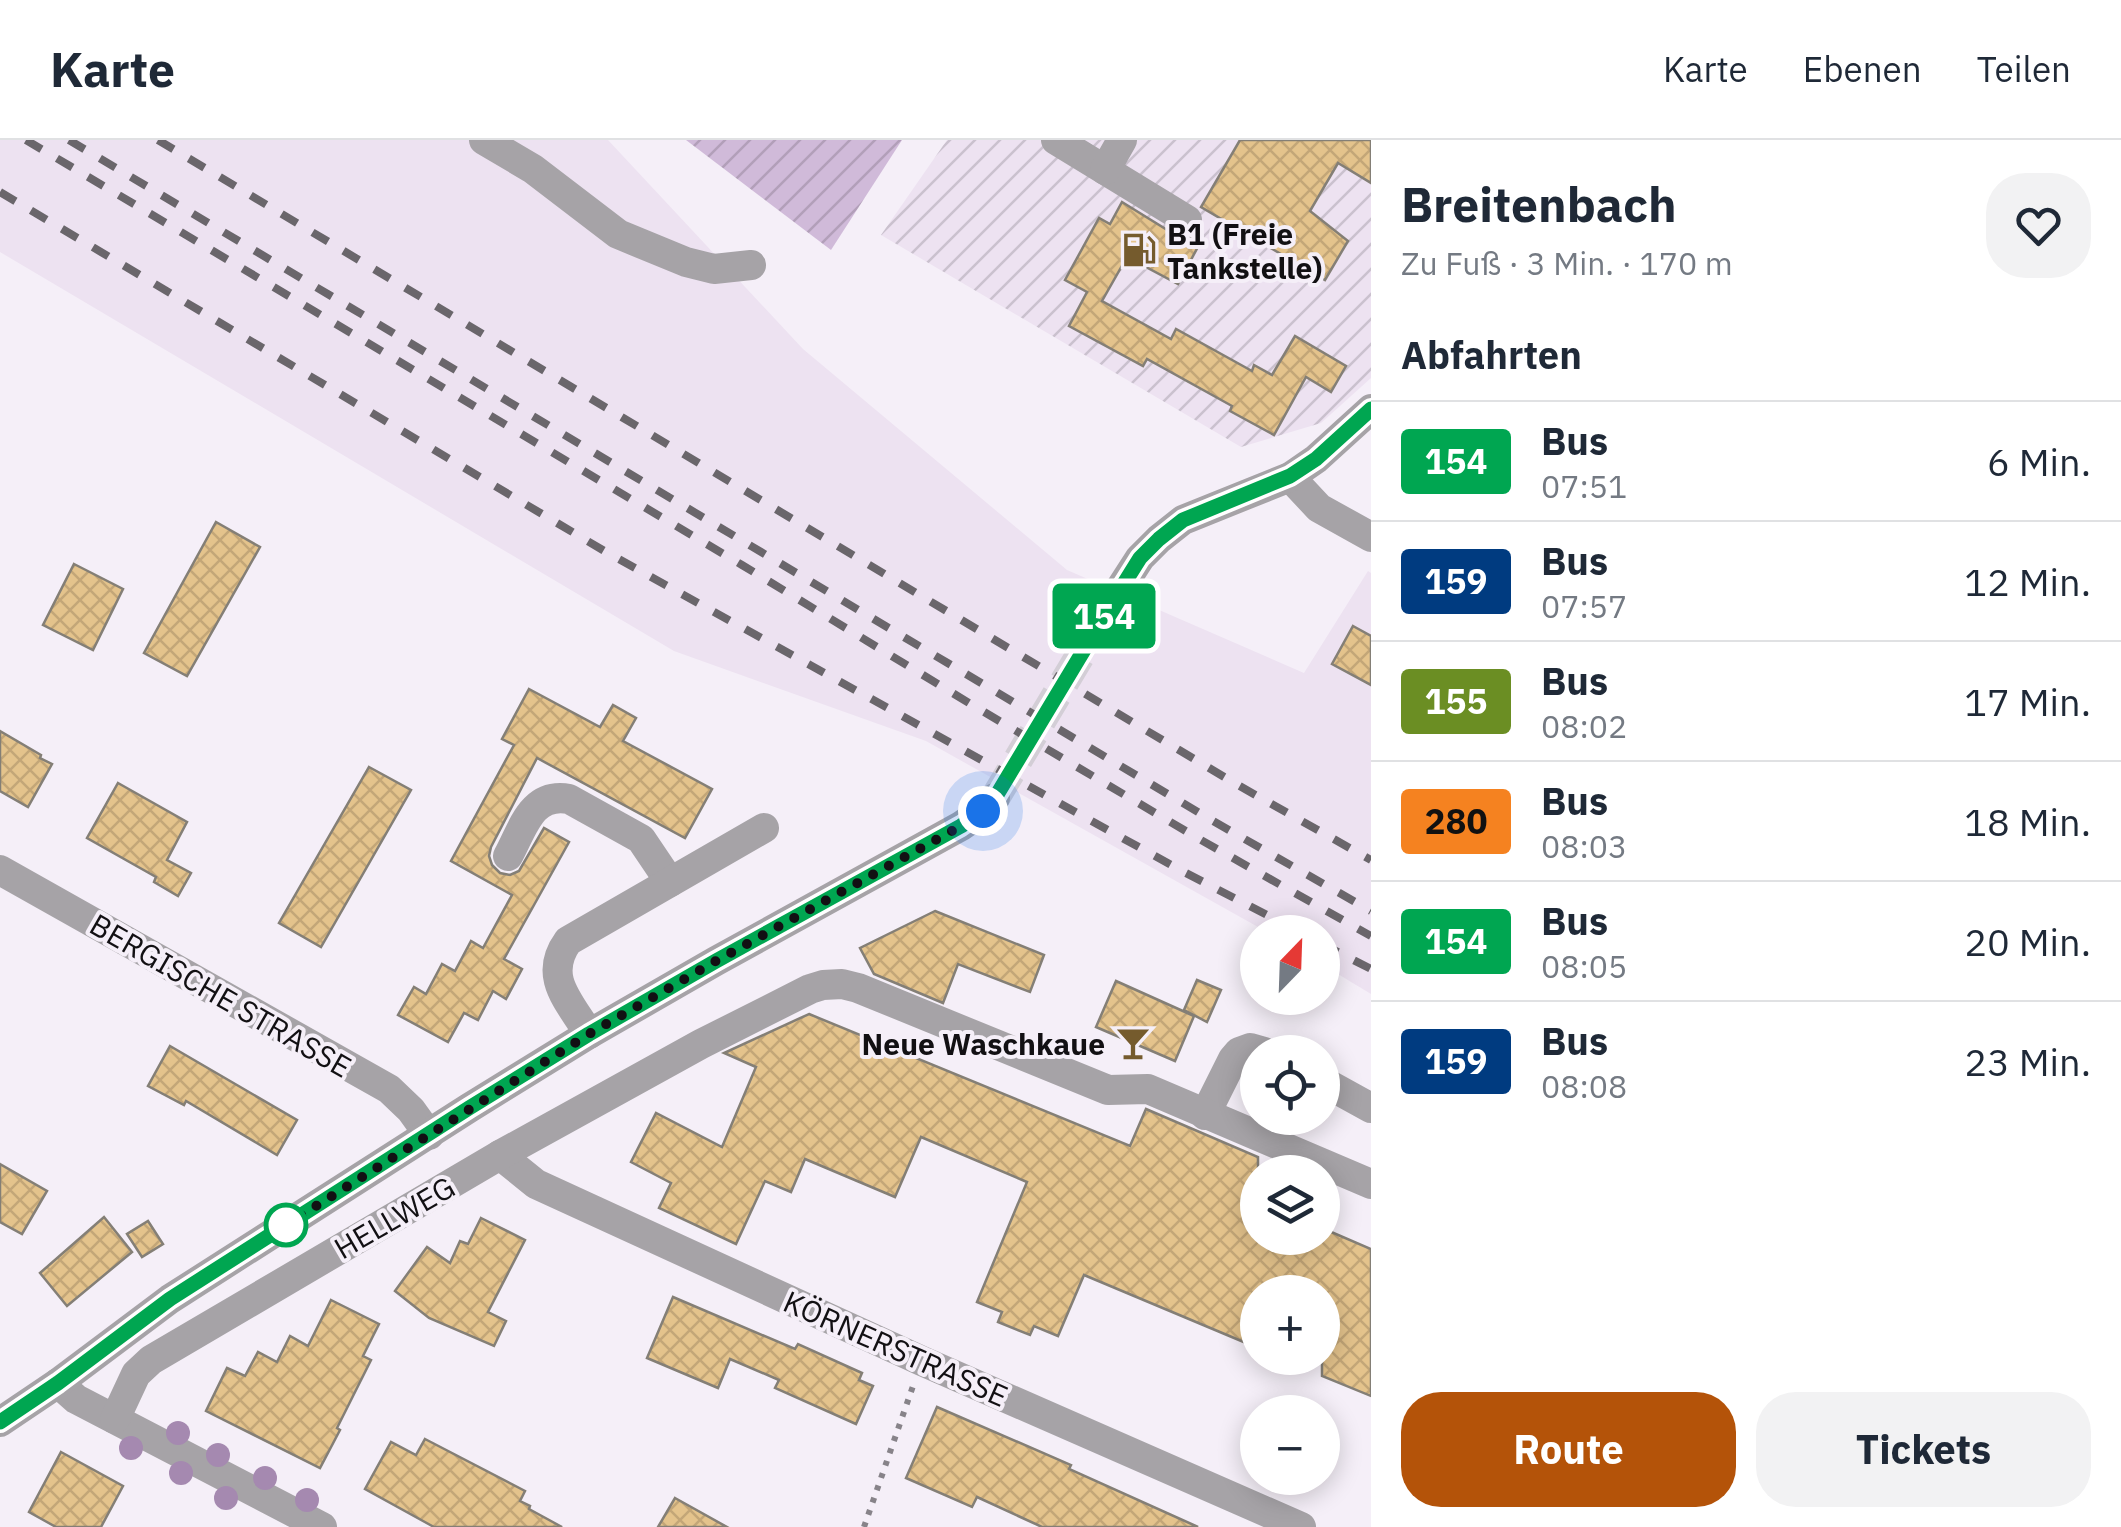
<!DOCTYPE html>
<html lang="de">
<head>
<meta charset="utf-8">
<style>
  body { margin:0; font-family:"IBM Plex Sans",sans-serif; background:#f2f2f3; color:#1f2937; height:100vh; display:flex; flex-direction:column; font-size:38px; white-space:nowrap }
  * { box-sizing:border-box; margin:0 }
  p { font-size:32px; color:#747a83 }
  .icon { flex:none; width:55px; height:55px; fill:none; stroke:currentColor; stroke-width:2; stroke-linecap:round; stroke-linejoin:round }
  .map { position:relative; flex:1; overflow:hidden }
  .sheet { display:flex; flex-direction:column; background:#fff; width:750px }
  .sheet>* { flex:none }
  .badge { padding:0 20px; border-radius:8px; font-size:35px; line-height:65px }
  .needle { width:65px; rotate:23deg }
  .controls { position:absolute; left:1240px; top:775px; display:grid; gap:20px }
  .controls a { display:grid; place-items:center; width:100px; height:100px; border-radius:50%; background:#fff; box-shadow:0 5px 25px #0003; font-size:50px }
  .you { position:absolute; width:50px; height:50px; margin:-25px; border:8px solid #fff; border-radius:50%; background:#1a73e8; box-shadow:0 0 0 15px #1a73e833 }
  .map>.badge { position:absolute; translate:-50% -50%; box-shadow:0 0 0 5px #fff }
  h2 { padding:0 30px; font-size:38px; line-height:90px }
  .round { display:grid; place-items:center; flex:none; width:105px; height:105px; border-radius:40px; background:#f2f2f3 }
  .summary { display:flex; align-items:center; justify-content:space-between; height:170px; padding:0 30px }
  h1 { font-size:48px; font-weight:700; line-height:75px }
  .action { display:flex; gap:20px; margin-top:auto; padding:20px 30px }
  .action a { flex:1; height:115px; border-radius:40px; background:#b45309; color:#fff; font-size:40px; font-weight:700; line-height:115px; text-align:center }
  .action a+a { background:#f2f2f3; color:#1f2937 }
  ul { padding:0; list-style:none }
  li { display:flex; align-items:center; gap:30px; height:120px; padding:0 30px; border-top:2px solid #e0e1e3 }
  li div { flex:1 }
  li b { display:block; font-size:38px }
  li em { font-style:normal }
  li .badge { min-width:110px; font-weight:700; text-align:center }
  header { display:flex; align-items:center; gap:60px; box-sizing:border-box; height:140px; padding:0 50px; background:#fff; border-bottom:2px solid #e0e1e3 }
  header strong { font-size:48px }
  nav { display:flex; gap:55px; margin-inline-start:auto; font-size:35px }
  main { display:flex; flex:1; min-height:0 }
  .map>svg:first-child { display:block }
</style>
</head>
<body>
<header>
<strong>Karte</strong>
<nav><a>Karte</a><a>Ebenen</a><a>Teilen</a></nav>
</header>
<main>
<div class="map">
<svg width="1371" height="1387" viewBox="0 0 1371 1387">
  <defs>
    <pattern id="industrial-furrows" width="10" height="10" patternUnits="userSpaceOnUse" patternTransform="scale(2.5)"><rect width="10" height="10" fill="#ede2f1"/><path d="M-1 1l2-2M0 10L10 0M9 11l2-2" fill="none" stroke="#cac1ce"/></pattern>
    <pattern id="garden-furrows" width="10" height="10" patternUnits="userSpaceOnUse" patternTransform="scale(2.5)"><rect width="10" height="10" fill="#d0bad9"/><path d="M-1 1l2-2M0 10L10 0M9 11l2-2" fill="none" stroke="#b29fb9"/></pattern>
    <pattern id="building-cross-hatch" width="8" height="8" patternUnits="userSpaceOnUse" patternTransform="scale(2.5)"><rect width="8" height="8" fill="#e4c38c"/><path d="M0 0l8 8M0 8l8-8" fill="none" stroke="#c3a678"/></pattern>
  </defs>
  <rect width="100%" height="100%" fill="#f5eff8"/>
  <polygon fill="#ede2f1" points="0,0 608,0 803,209 1067,430 1304,533 1368,431 1371,433 1371,854 1323,825 1322,792 1267,792 926,601 674,511 0,112"/>
  <polygon fill="url(#industrial-furrows)" points="947,0 1371,0 1371,238 1321,283 1241,307 881,95"/>
  <polygon fill="url(#garden-furrows)" points="686,0 902,0 831,110"/>
  <g fill="url(#building-cross-hatch)" stroke="#847f76" stroke-width="2.5">
    <polygon points="1240,0 1371,0 1371,43 1338,23 1310,71 1348,101 1325,140 1201,67"/>
    <polygon points="1122,62 1177,96 1190,98 1200,103 1178,144 1127,117 1102,161 1171,199 1176,189 1252,231 1254,225 1272,235 1295,196 1346,226 1331,252 1306,237 1274,295 1230,271 1232,266 1147,219 1143,226 1069,186 1087,152 1065,140 1099,78 1110,84"/>
    <polygon points="216,382 260,407 187,536 144,513"/>
    <polygon points="74,424 123,449 93,510 43,485"/>
    <polygon points="1353,486 1371,496 1371,545 1332,524"/>
    <polygon points="529,549 600,587 613,565 636,578 623,601 712,649 685,698 537,618 491,707 489,716 492,725 500,733 510,735 519,731 544,688 569,702 504,819 522,829 506,859 493,851 478,880 464,873 448,902 398,875 414,847 426,854 442,824 455,831 471,801 483,808 512,755 451,721 514,605 502,599"/>
    <polygon points="0,591 41,615 40,618 52,624 28,667 0,651"/>
    <polygon points="369,627 411,650 321,807 279,783"/>
    <polygon points="118,643 187,682 167,720 191,733 178,756 154,742 156,737 87,698"/>
    <polygon points="935,771 1044,815 1030,852 958,824 943,863 874,834 860,808"/>
    <polygon points="1197,840 1221,850 1207,882 1184,870"/>
    <polygon points="1116,841 1194,876 1175,921 1096,887"/>
    <polygon points="809,874 1130,1006 1146,969 1258,1017 1258,1098 1322,1098 1322,1088 1371,1109 1371,1256 1322,1236 1322,1152 1258,1152 1258,1208 1084,1135 1058,1196 1034,1186 1030,1195 998,1182 1002,1172 977,1162 1027,1042 921,997 895,1057 805,1019 791,1052 765,1041 736,1104 659,1068 671,1043 631,1022 656,973 722,1007 756,927 724,913"/>
    <polygon points="170,906 297,980 277,1015 186,961 184,965 148,946"/>
    <polygon points="0,1024 47,1051 22,1094 0,1082"/>
    <polygon points="104,1077 132,1112 67,1166 40,1133"/>
    <polygon points="481,1078 525,1100 488,1172 506,1181 494,1206 429,1178 395,1151 427,1107 450,1123 460,1101 468,1104"/>
    <polygon points="148,1081 163,1104 142,1117 127,1094"/>
    <polygon points="673,1157 795,1209 798,1204 862,1233 859,1240 873,1246 856,1284 775,1248 779,1240 730,1219 718,1248 647,1218"/>
    <polygon points="331,1160 379,1184 363,1216 371,1220 337,1288 340,1290 320,1328 206,1271 227,1228 245,1236 258,1212 277,1222 290,1196 308,1206"/>
    <polygon points="937,1267 1071,1325 1069,1329 1198,1387 1042,1387 977,1357 972,1367 906,1338"/>
    <polygon points="425,1299 525,1351 520,1361 530,1366 529,1369 562,1387 434,1387 365,1349 391,1302 416,1315"/>
    <polygon points="61,1312 123,1346 101,1387 56,1387 29,1372"/>
    <polygon points="675,1358 727,1387 658,1387"/>
  </g>
  <g fill="none" stroke-linecap="round" stroke-linejoin="round">
    <polyline stroke="#d3ced6" stroke-width="30" stroke-dasharray="30 15" stroke-linecap="butt" points="995,658 1120,449"/>
    <polyline stroke="#878389" stroke-width="6" stroke-dasharray="5 8" stroke-linecap="butt" points="864,1387 913,1246"/>
    <g stroke="#a6a3a7" stroke-width="30">
      <polyline points="484,0 533,29 618,94 686,122 714,129 751,125"/>
      <polyline points="1056,0 1187,80"/>
      <polyline points="1105,30 1122,0"/>
      <polyline points="1290,337 1319,368 1371,397"/>
      <polyline points="1120,449 1140,418 1159,399 1183,380 1290,337 1316,319 1371,269"/>
      <path d="M508,716C523,689 531,652 569,659L641,699L670,742"/>
      <polyline points="0,730 389,949 411,970 429,995"/>
      <path d="M589,894C570,862 542,837 568,801L764,688"/>
      <polyline points="1322,941 1371,968"/>
      <polyline points="1205,975 1233,919 1239,912 1250,908 1264,912"/>
      <polyline points="500,1015 536,1044 922,1221 1301,1387"/>
      <polyline points="58,1243 76,1259 322,1387"/>
      <polyline points="115,1279 136,1234 151,1220 500,1015 701,904 810,849 823,845 842,844 858,848 1108,950 1148,949 1371,1044"/>
      <polyline points="0,1282 58,1243 170,1159 469,968 589,894 716,821 961,686 983,671 995,658"/>
    </g>
    <g stroke="#6a666b" stroke-width="8" stroke-dasharray="18 18" stroke-linecap="butt">
      <polyline points="26,0 742,425 974,566 1201,700 1371,796"/>
      <polyline points="69,0 1213,681 1371,771"/>
      <polyline points="158,0 1236,644 1371,720"/>
      <polyline points="0,52 606,412 1182,731 1300,792"/>
      <polyline points="1322,804 1371,829"/>
    </g>
  </g>
  <g fill="#a589b0">
    <circle cx="178" cy="1293" r="12"/>
    <circle cx="131" cy="1308" r="12"/>
    <circle cx="218" cy="1315" r="12"/>
    <circle cx="181" cy="1333" r="12"/>
    <circle cx="265" cy="1338" r="12"/>
    <circle cx="226" cy="1358" r="12"/>
    <circle cx="307" cy="1360" r="12"/>
  </g>
  <g fill="none" stroke-linecap="round" stroke-linejoin="round">
    <g stroke="#fff" stroke-width="22">
      <polyline id="line" points="0,1282 58,1243 170,1159 469,968 589,894 716,821 961,686 983,671 995,658 1120,450 1140,418 1159,399 1183,380 1290,336 1316,319 1371,269"/>
    </g>
    <use href="#line" stroke="#00a651" stroke-width="15"/>
    <polyline stroke="#121013" stroke-width="10" stroke-dasharray="0 18" points="286,1085 589,894 716,821 961,686 983,671"/>
  </g>
  <defs>
    <g id="fuel-bare" transform="scale(2.7)"><path d="M-5.5-6h7V0h2V4h1.3V-2.5L3-4.5l.8-.8L6-3V5H2.5V1h-1V6h-7ZM-4.2-4.7v3.2H.2V-4.7Z" fill="#755b2d" stroke="#f5eff8" stroke-width="2.5" paint-order="stroke"/></g>
    <g id="bar-bare" transform="scale(2.7)"><path d="M-6-5H6L.8 .8V4.5H3.5V6h-7V4.5H-.8V.8Z" fill="#755b2d" stroke="#f5eff8" stroke-width="2.5" paint-order="stroke"/></g>
  </defs>
  <g fill-rule="evenodd">
    <use href="#fuel-bare" x="1139" y="110"/>
    <use href="#bar-bare" x="1133" y="903"/>
  </g>
  <circle fill="#fff" stroke="#00a651" stroke-width="5" cx="286" cy="1085" r="20"/>
  <g text-anchor="middle" dominant-baseline="central" stroke-width="8" stroke-linejoin="round" paint-order="stroke">
    <g font-size="30" font-weight="bold" fill="#121013" stroke="#f5eff8" text-anchor="start">
      <text x="1167" y="93">B1 (Freie<tspan x="1167" dy="34">Tankstelle)</tspan></text>
      <text x="1105" y="903" text-anchor="end">Neue Waschkaue</text>
    </g>
    <g font-size="30" fill="#121013" stroke="#f5eff8">
      <text transform="translate(221 855) rotate(30)">BERGISCHE STRASSE</text>
      <text transform="translate(394 1077) rotate(-30)">HELLWEG</text>
      <text transform="translate(896 1208) rotate(24)">KÖRNERSTRASSE</text>
    </g>
  </g>
</svg>
<div class="controls">
<a><svg class="needle" viewBox="-14 -14 28 28"><path d="M0-13l5 13h-10z" fill="#e53935"/><path d="M0 13l5-13h-10z" fill="#747a83"/></svg></a>
<a><svg class="icon" aria-label="locate" viewBox="0 0 24 24"><circle cx="12" cy="12" r="6"/><path d="M12 2v4M12 18v4M2 12h4M18 12h4"/></svg></a>
<a><svg class="icon" aria-label="layers" viewBox="0 0 24 24"><path d="M12 4l9 5-9 5-9-5zM3 14l9 5 9-5"/></svg></a>
<a>+</a>
<a>−</a>
</div>
<div class="you" style="left:983px;top:671px"></div>
<b class="badge" style="left:1104px;top:476px;background:#00a651;color:#fff">154</b>
</div>
<section class="sheet">
<div class="summary"><div><h1>Breitenbach</h1><p>Zu Fuß · 3 Min. · 170 m</p></div><a class="round"><svg class="icon" aria-label="heart" viewBox="0 0 24 24"><path d="M12 20l-8-8c-3-5 5-10 8-4 3-6 11-1 8 4z"/></svg></a></div>
<h2>Abfahrten</h2>
<ul>
<li><span class="badge" style="background:#00a651;color:#fff">154</span><div><b>Bus</b><p>07:51</p></div><em>6 Min.</em></li>
<li><span class="badge" style="background:#003b80;color:#fff">159</span><div><b>Bus</b><p>07:57</p></div><em>12 Min.</em></li>
<li><span class="badge" style="background:#6b8e23;color:#fff">155</span><div><b>Bus</b><p>08:02</p></div><em>17 Min.</em></li>
<li><span class="badge" style="background:#f58220;color:#111">280</span><div><b>Bus</b><p>08:03</p></div><em>18 Min.</em></li>
<li><span class="badge" style="background:#00a651;color:#fff">154</span><div><b>Bus</b><p>08:05</p></div><em>20 Min.</em></li>
<li><span class="badge" style="background:#003b80;color:#fff">159</span><div><b>Bus</b><p>08:08</p></div><em>23 Min.</em></li>
</ul>
<div class="action"><a>Route</a><a>Tickets</a></div>
</section>
</main>
</body>
</html>
